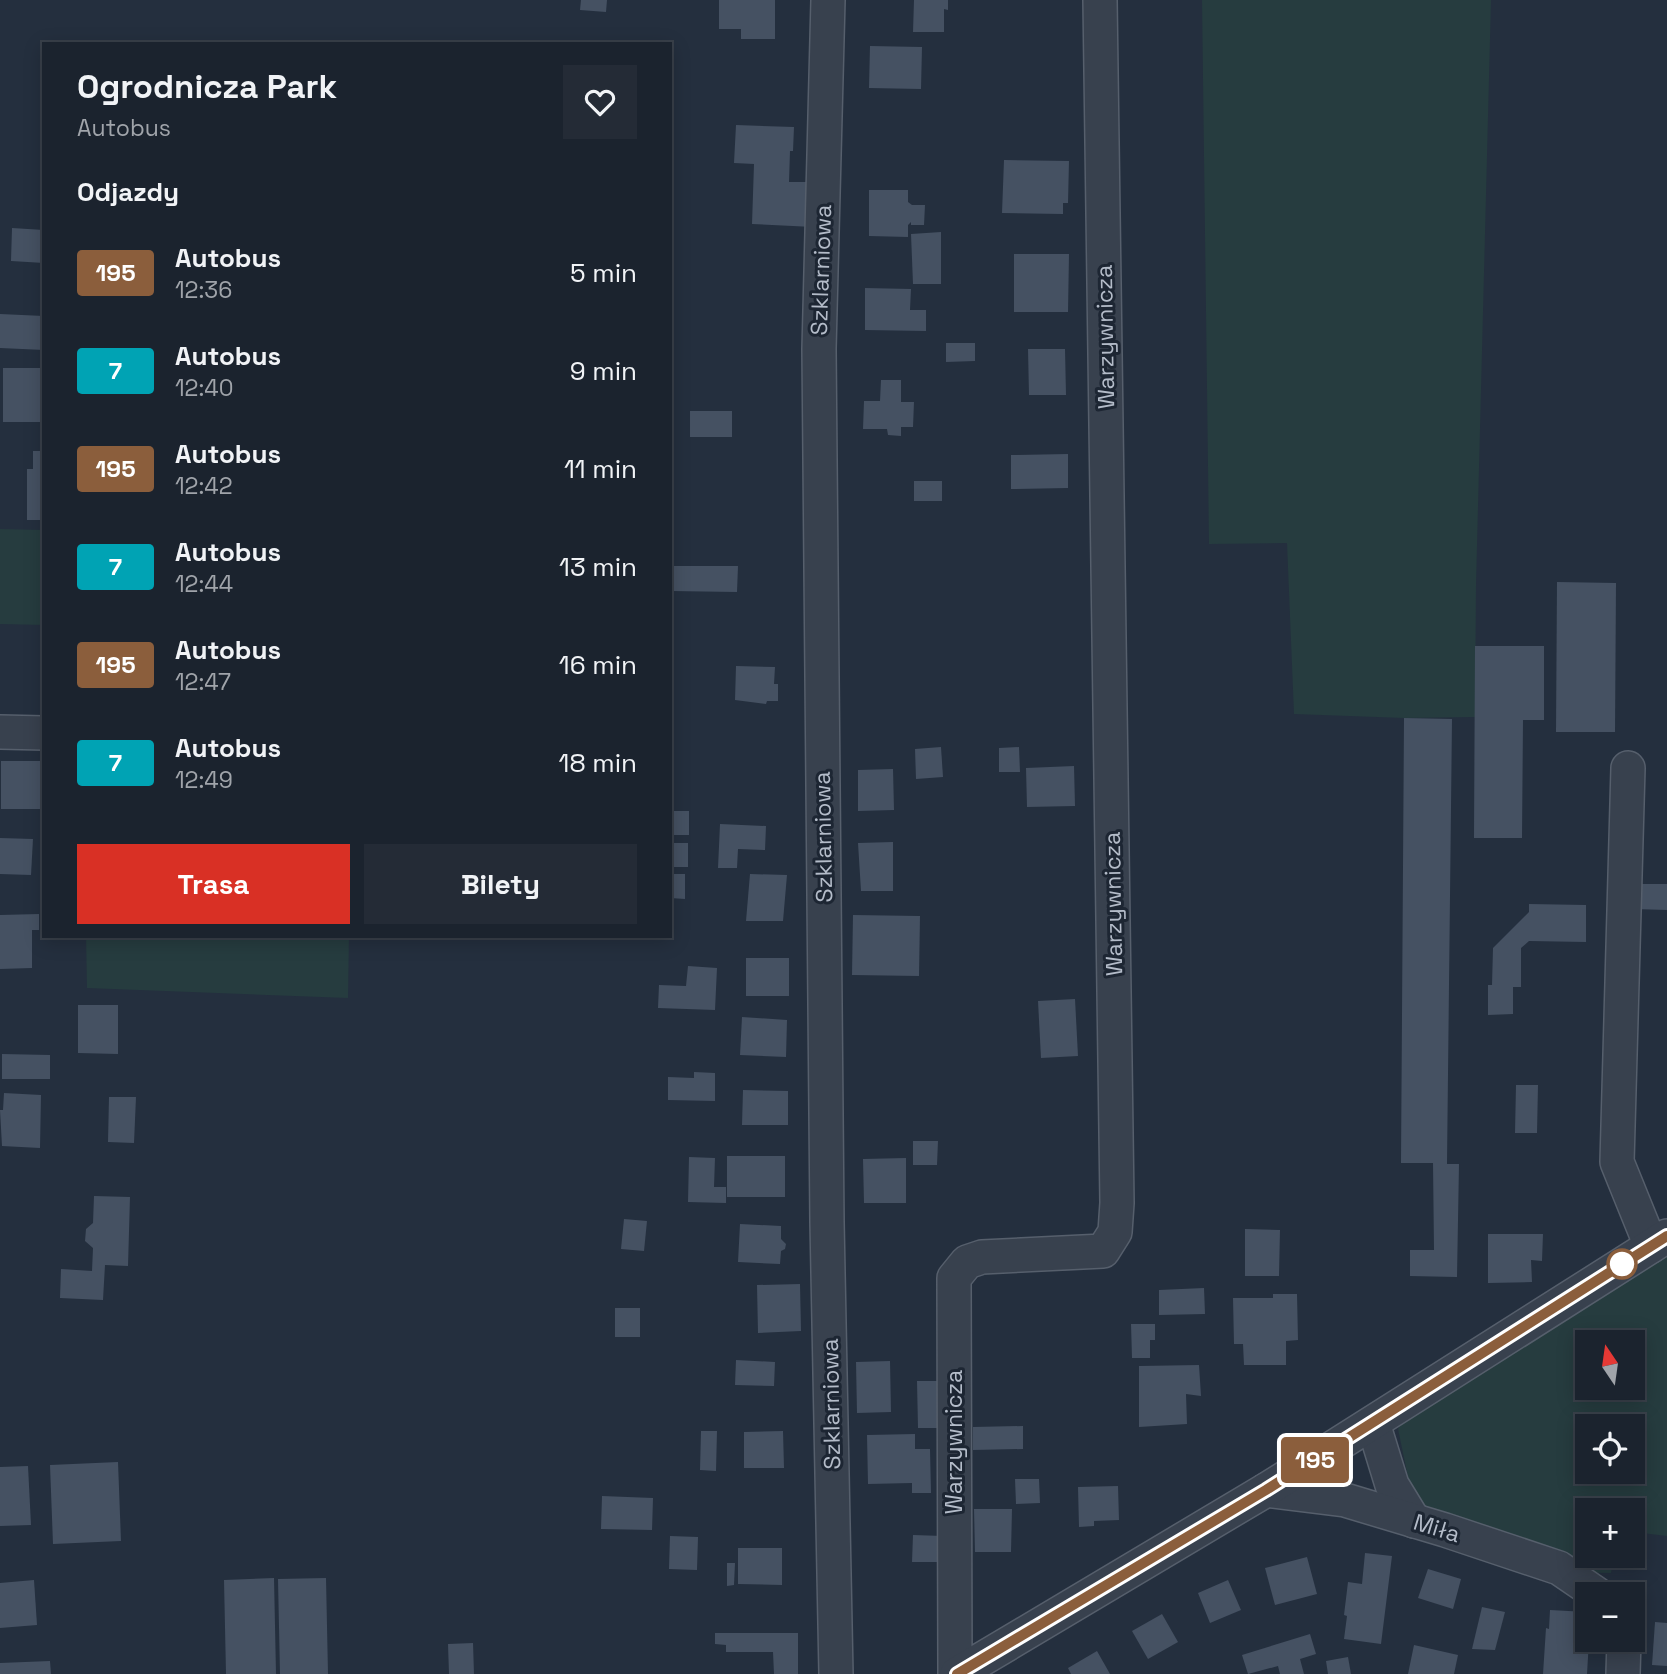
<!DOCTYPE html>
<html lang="pl">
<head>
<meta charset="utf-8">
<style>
  body { margin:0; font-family:"Space Grotesk",sans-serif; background:#242b36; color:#f1f3f6; height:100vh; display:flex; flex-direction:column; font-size:26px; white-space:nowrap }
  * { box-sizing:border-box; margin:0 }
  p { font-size:23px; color:#a0a4aa }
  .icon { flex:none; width:38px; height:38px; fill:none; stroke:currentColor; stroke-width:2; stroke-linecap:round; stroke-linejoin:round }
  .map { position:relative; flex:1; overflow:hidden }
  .sheet { position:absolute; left:42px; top:42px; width:630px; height:896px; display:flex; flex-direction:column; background:#1b232e; border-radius:0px; box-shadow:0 4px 18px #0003,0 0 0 2px #39404a }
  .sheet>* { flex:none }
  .badge { padding:0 14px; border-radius:5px; font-size:24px; line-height:46px }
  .needle { width:46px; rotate:347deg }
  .controls { position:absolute; left:1575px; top:1330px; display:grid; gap:14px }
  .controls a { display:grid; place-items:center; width:70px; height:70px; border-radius:0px; background:#1b232e; box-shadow:0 4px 18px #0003,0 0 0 2px #39404a; font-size:35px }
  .map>.badge { position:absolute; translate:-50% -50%; box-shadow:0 0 0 4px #fff }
  h2 { padding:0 35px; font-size:26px; line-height:63px }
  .round { display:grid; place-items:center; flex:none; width:74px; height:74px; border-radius:0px; background:#242b36 }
  .headline { display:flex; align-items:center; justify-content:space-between; height:119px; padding:0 35px }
  h1 { font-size:33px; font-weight:700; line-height:52px }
  .button { display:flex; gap:14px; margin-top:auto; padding:14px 35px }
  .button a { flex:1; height:80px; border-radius:0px; background:#d93025; color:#fff; font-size:28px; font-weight:700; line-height:80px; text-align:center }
  .button a+a { background:#242b36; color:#f1f3f6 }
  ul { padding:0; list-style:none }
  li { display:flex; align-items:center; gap:21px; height:98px; padding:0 35px }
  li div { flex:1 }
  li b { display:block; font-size:26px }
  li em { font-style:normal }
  li .badge { min-width:77px; font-weight:700; text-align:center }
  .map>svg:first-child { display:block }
</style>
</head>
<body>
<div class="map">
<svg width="1667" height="1674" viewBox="0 0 1667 1674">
  <rect width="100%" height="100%" fill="#242f3e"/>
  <g fill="#263c3f" fill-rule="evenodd">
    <polygon points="1202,0 1491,0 1476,585 1475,717 1404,718 1294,714 1287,543 1209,544"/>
    <polygon points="0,529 44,530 44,625 0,624"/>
    <polygon points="86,936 349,936 348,998 87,988"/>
    <path d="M1667,1243V1536L1633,1532V1510H1587V1556H1614L1611,1573L1563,1572L1418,1525L1398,1429L1413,1407ZM1587,1342H1633V1388H1587ZM1587,1426H1633V1472H1587Z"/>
  </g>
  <g fill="#455162">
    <polygon points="581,0 607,0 606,12 580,10"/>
    <polygon points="719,0 775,0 775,39 741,39 741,29 719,29"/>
    <polygon points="914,0 948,0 948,10 944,9 944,32 913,32"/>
    <polygon points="870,46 922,47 921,89 869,88"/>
    <polygon points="736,125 794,127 793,151 790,151 789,182 814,182 813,227 752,224 754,164 734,163"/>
    <polygon points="1004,160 1069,161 1068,203 1063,203 1063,214 1002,213"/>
    <polygon points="869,190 908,190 908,202 912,205 925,205 924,225 911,225 911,222 908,225 908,237 869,236"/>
    <polygon points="12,228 44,230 44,263 11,261"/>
    <polygon points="941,232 941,284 913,284 911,234"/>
    <polygon points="1014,254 1069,254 1068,312 1014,312"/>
    <polygon points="865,288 911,289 910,310 926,310 926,331 865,330"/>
    <polygon points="0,314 44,316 44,350 0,348"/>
    <polygon points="946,343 975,343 975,361 946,362"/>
    <polygon points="1028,349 1065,349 1066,395 1029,395"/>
    <rect x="3" y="368" width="41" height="54"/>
    <polygon points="881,380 901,380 901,402 914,402 913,427 901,427 901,436 888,435 887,429 863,429 864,401 880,401"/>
    <rect x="690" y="411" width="42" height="26"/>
    <polygon points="33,451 44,451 44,520 27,520 27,469 33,469"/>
    <polygon points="1068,454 1068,488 1011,489 1011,455"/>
    <rect x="914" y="481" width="28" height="20"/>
    <polygon points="670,566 738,566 737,592 670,591"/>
    <polygon points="1557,582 1616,583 1615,732 1556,732"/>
    <polygon points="1475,646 1544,646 1544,720 1523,720 1522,838 1474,838"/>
    <polygon points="736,666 775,667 774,684 778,684 778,701 767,701 766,704 735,700"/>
    <polygon points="1404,718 1452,719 1447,1164 1459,1164 1457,1277 1410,1276 1410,1250 1434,1250 1433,1163 1401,1163"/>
    <polygon points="941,747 943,777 916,779 915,749"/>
    <polygon points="1019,747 1020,772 999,772 999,748"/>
    <rect x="1" y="761" width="43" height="48"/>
    <polygon points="1074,766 1075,806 1027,807 1026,768"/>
    <polygon points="893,769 894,810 858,811 858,770"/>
    <rect x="670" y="811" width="19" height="24"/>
    <polygon points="720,824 766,826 765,850 738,849 737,868 718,868"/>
    <polygon points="0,838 33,839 31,875 0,874"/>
    <polygon points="893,842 893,891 861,891 858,843"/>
    <rect x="670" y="843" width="18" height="24"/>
    <polygon points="670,874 685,874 685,899 670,898"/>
    <polygon points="750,874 787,875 783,921 746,921"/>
    <polygon points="1634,884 1667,884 1667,910 1634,909"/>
    <polygon points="1529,904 1586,905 1586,942 1529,941 1521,948 1521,987 1513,987 1513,1014 1488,1015 1488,985 1492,985 1493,948 1529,912"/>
    <polygon points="39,914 39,930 32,930 32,968 0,969 0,915"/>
    <polygon points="853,915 920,916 919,976 852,975"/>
    <rect x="746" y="958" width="43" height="38"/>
    <polygon points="688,966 717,968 715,1010 658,1008 659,985 686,986"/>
    <polygon points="1075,999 1078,1056 1041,1058 1038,1001"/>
    <polygon points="78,1005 118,1005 118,1054 78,1053"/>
    <polygon points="742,1017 787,1020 786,1057 740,1055"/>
    <polygon points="2,1054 50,1055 50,1079 2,1079"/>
    <polygon points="694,1072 715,1073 715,1101 668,1100 668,1077 694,1078"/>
    <polygon points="1516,1085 1538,1085 1537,1133 1515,1133"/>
    <polygon points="743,1090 788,1091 788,1125 742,1125"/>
    <polygon points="4,1093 41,1095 40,1148 2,1146 0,1110 3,1110"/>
    <polygon points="109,1097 136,1097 134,1143 108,1142"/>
    <polygon points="913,1141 938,1141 937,1165 913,1165"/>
    <rect x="727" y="1156" width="58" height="41"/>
    <polygon points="689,1157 715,1158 714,1187 726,1187 726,1203 688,1202"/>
    <polygon points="906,1158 906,1203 864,1203 863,1159"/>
    <polygon points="94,1196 130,1197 128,1266 105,1265 103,1300 60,1298 61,1269 92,1271 93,1248 85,1241 86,1229 93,1223"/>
    <polygon points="624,1219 647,1221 644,1251 621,1249"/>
    <polygon points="740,1224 781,1226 781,1239 786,1244 785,1249 781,1251 780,1264 738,1262"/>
    <polygon points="1245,1229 1280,1230 1279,1276 1245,1276"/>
    <polygon points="1488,1234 1543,1234 1542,1261 1531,1260 1532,1282 1488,1283"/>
    <polygon points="800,1284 801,1331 758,1333 757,1285"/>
    <polygon points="1204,1288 1205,1314 1159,1315 1159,1290"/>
    <polygon points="1273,1294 1297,1294 1298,1340 1286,1341 1286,1365 1244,1365 1243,1344 1234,1344 1233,1298 1273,1298"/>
    <rect x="615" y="1308" width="25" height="29"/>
    <polygon points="1131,1324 1155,1324 1155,1340 1150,1340 1150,1358 1132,1358"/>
    <polygon points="736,1360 775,1362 774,1386 735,1385"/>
    <polygon points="890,1361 891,1412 857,1413 856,1362"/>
    <polygon points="1199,1365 1201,1396 1186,1394 1187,1424 1139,1427 1139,1366"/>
    <polygon points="917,1381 942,1381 943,1428 918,1428"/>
    <polygon points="1023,1426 1023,1449 973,1450 973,1427"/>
    <polygon points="701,1431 717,1431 716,1471 700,1470"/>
    <polygon points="783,1431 784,1468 744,1468 744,1432"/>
    <polygon points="915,1434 915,1449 930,1449 931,1493 912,1493 912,1483 868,1484 867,1435"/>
    <polygon points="118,1462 121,1541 53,1544 50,1465"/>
    <polygon points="28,1466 31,1525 0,1526 0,1467"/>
    <polygon points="1015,1479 1039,1479 1040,1503 1016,1504"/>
    <polygon points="1118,1486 1119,1520 1094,1521 1094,1526 1079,1527 1078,1487"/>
    <polygon points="602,1496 653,1498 652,1530 601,1529"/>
    <polygon points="974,1509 1012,1509 1011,1552 975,1552"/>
    <polygon points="913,1535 943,1536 942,1562 912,1562"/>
    <polygon points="670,1536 698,1537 697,1570 669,1569"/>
    <polygon points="738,1548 782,1548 782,1585 738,1584"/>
    <polygon points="1365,1553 1392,1556 1381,1644 1344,1639 1347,1616 1344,1615 1348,1582 1362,1584"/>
    <polygon points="1307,1557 1317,1594 1275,1605 1265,1568"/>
    <polygon points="727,1563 735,1563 734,1585 727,1586"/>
    <polygon points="1428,1569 1461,1579 1453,1609 1418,1598"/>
    <polygon points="274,1578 276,1674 226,1674 224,1580"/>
    <polygon points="326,1578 328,1674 280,1674 278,1579"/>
    <polygon points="34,1580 37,1625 0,1628 0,1583"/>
    <polygon points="1228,1580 1241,1610 1210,1623 1198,1593"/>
    <polygon points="1482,1607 1505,1612 1495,1650 1472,1649"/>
    <polygon points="1550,1610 1587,1612 1587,1640 1589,1640 1587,1674 1543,1674 1546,1628 1549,1629"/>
    <polygon points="1162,1614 1178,1642 1148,1659 1132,1631"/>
    <polygon points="1655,1622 1667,1623 1667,1666 1652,1665"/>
    <polygon points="715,1633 798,1633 798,1674 774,1674 773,1652 726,1652 726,1645 715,1644"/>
    <polygon points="1310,1634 1316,1654 1300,1659 1304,1674 1280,1674 1278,1666 1248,1674 1242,1655"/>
    <polygon points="473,1643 474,1674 449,1674 448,1644"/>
    <polygon points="1414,1645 1458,1655 1454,1674 1408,1674"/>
    <polygon points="1097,1651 1110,1674 1071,1674 1068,1668"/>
    <polygon points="1348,1657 1351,1674 1328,1674 1326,1661"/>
    <polygon points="50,1661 51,1674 0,1674 0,1663"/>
  </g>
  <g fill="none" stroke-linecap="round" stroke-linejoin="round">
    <g stroke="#565f6c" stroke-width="36">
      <g id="minor">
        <polyline points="828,0 819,349 827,1222 836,1674"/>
        <polyline points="0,732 44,733"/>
        <polyline points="1628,768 1617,1162 1651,1246"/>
        <polyline points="1373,1423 1392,1485 1414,1521"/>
        <polyline points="1266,1490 1345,1500 1445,1530 1559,1568 1597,1594"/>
        <polyline points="955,1674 954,1278 967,1262 982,1257 1103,1251 1115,1232 1117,1203 1100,0"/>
        <polyline points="957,1674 1266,1490 1667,1236"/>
        <polyline points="1623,1674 1624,1640"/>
      </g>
    </g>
    <use href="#minor" stroke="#38414e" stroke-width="33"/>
  </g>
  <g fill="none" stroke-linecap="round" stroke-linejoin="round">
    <g stroke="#fff" stroke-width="16">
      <polyline id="line" points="957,1674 1266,1490 1667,1236"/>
    </g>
    <use href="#line" stroke="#8b5e3c" stroke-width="10"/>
  </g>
  <circle fill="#fff" stroke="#8b5e3c" stroke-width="3.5" cx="1622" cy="1264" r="14"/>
  <g text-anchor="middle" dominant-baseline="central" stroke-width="6" stroke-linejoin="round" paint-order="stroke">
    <g font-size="23" fill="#b4bcc9" stroke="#1d2633">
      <text transform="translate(821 270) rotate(-88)">Szklarniowa</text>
      <text transform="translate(1105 337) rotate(-91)">Warzywnicza</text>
      <text transform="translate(823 837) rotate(-91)">Szklarniowa</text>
      <text transform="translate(1113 904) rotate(-91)">Warzywnicza</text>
      <text transform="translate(831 1404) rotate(-91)">Szklarniowa</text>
      <text transform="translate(954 1442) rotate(-90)">Warzywnicza</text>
      <text transform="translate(1437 1528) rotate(17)">Miła</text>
    </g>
  </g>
</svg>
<div class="controls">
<a><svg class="needle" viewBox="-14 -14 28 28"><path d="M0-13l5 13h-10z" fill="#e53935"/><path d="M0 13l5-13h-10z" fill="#a0a4aa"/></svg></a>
<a><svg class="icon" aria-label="locate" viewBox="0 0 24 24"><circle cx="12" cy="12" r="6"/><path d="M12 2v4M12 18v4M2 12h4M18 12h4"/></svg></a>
<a>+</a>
<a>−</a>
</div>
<b class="badge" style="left:1315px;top:1460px;background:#8b5e3c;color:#fff">195</b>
<section class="sheet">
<div class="headline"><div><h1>Ogrodnicza Park</h1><p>Autobus</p></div><a class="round"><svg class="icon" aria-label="heart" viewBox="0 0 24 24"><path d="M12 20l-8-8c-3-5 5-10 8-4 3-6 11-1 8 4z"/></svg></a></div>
<h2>Odjazdy</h2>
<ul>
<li><span class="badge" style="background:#8b5e3c;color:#fff">195</span><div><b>Autobus</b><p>12:36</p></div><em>5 min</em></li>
<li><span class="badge" style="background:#00a3b4;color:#fff">7</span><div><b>Autobus</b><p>12:40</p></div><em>9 min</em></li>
<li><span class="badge" style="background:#8b5e3c;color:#fff">195</span><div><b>Autobus</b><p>12:42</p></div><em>11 min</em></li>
<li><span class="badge" style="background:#00a3b4;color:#fff">7</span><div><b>Autobus</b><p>12:44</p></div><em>13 min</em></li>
<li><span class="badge" style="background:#8b5e3c;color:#fff">195</span><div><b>Autobus</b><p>12:47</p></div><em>16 min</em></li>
<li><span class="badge" style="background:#00a3b4;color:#fff">7</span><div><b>Autobus</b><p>12:49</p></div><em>18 min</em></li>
</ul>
<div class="button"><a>Trasa</a><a>Bilety</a></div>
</section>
</div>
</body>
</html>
